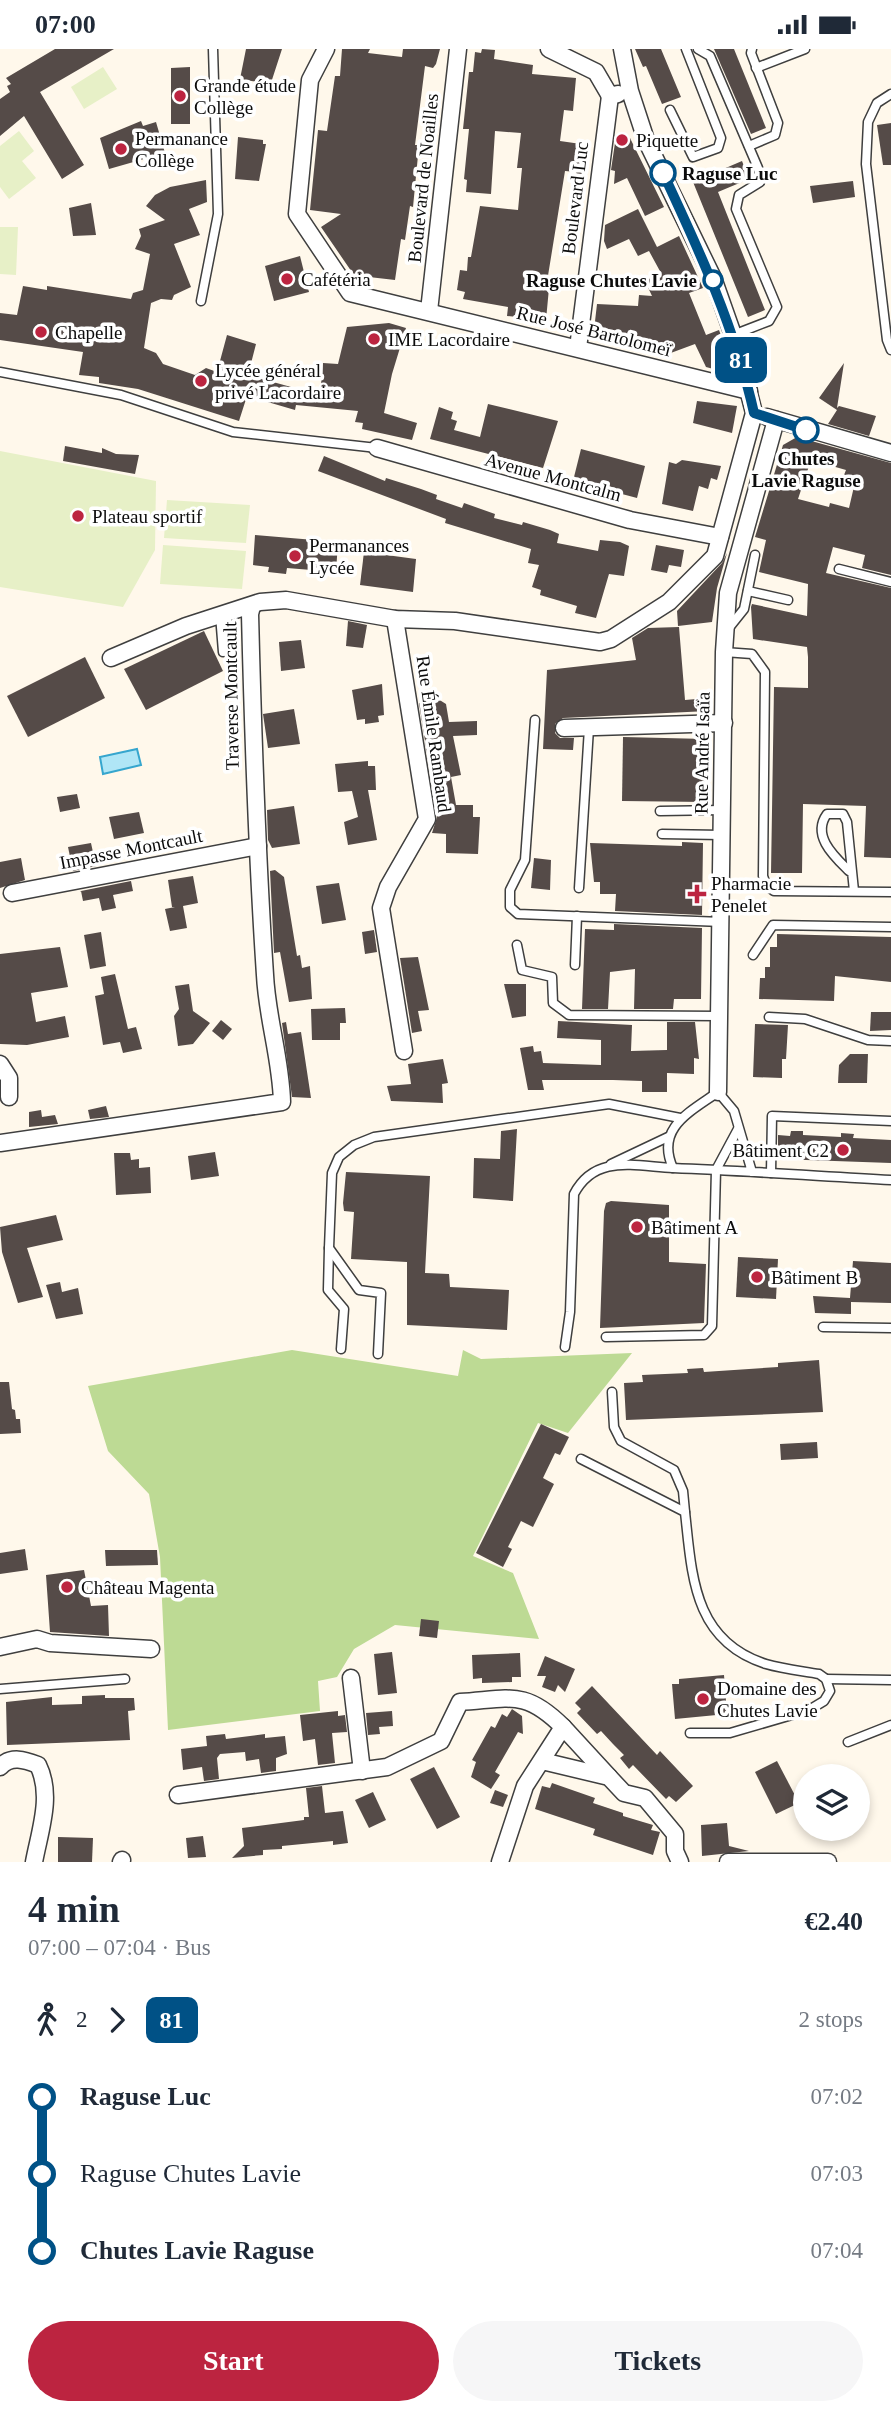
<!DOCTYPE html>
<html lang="en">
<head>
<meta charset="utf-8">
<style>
  body { margin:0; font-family:"Times New Roman",serif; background:#f6f6f7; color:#1f2937; height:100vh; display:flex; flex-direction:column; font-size:26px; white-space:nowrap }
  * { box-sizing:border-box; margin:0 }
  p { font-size:23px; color:#747a83 }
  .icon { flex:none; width:38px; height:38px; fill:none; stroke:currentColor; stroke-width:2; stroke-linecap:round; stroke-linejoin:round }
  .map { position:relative; height:1813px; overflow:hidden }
  .drawer { display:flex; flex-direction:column; background:#fff; flex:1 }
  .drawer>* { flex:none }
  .badge { padding:0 14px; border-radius:10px; font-size:24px; line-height:46px }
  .buttons { position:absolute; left:793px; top:1715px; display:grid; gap:14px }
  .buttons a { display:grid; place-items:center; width:77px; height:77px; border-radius:50%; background:#fff; box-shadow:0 4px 10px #0003; font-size:35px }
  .map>.badge { position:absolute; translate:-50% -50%; box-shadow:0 0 0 4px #fff }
  .legs { display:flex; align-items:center; gap:10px; height:77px; padding:0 28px; font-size:23px }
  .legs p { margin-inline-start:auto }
  .headline { display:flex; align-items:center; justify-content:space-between; height:119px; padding:0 28px }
  h1 { font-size:38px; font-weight:700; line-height:52px }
  .action { display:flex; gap:14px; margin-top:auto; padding:14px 28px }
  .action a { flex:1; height:80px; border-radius:42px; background:#bc2440; color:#fff; font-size:28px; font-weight:700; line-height:80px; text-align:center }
  .action a+a { background:#f6f6f7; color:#1f2937 }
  ul { padding:0 28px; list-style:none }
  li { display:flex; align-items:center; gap:24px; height:77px; font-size:26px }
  li i { display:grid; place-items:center; width:10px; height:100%; margin:0 9px; background:currentColor }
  li i::after { content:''; width:18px; height:18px; margin:-9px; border:5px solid; border-radius:50%; background:#fff }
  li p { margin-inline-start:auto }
  li:first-child i { background:linear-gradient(#0000 50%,currentColor 0) }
  li:last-child i { background:linear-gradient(currentColor 50%,#0000 0) }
  .status { display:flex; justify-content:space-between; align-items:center; height:49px; padding:0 35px; background:#fff; direction:ltr }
  .status svg { height:19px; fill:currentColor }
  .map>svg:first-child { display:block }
</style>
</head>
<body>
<div class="status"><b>07:00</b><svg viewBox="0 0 49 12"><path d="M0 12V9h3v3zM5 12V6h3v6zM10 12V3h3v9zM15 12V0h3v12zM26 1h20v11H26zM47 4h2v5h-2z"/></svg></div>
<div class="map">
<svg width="891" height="1813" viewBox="0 0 891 1813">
  <rect width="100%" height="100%" fill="#fff8eb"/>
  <polygon fill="#bdda94" points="292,1301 458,1327 463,1301 481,1310 632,1304 568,1384 538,1374 473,1507 513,1524 539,1590 395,1576 354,1600 337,1628 318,1632 320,1662 168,1681 160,1508 149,1445 108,1402 88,1337"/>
  <g fill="#e7f0c7">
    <polygon points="103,18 117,40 84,60 71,38"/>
    <polygon points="19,82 34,102 22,112 36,129 9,150 0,138 0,97"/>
    <polygon points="0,178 18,178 16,226 0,225"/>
    <polygon points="0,402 156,432 155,501 123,558 0,538"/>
    <polygon points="167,451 250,456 246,494 164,489"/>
    <polygon points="163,496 246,502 242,540 160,535"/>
  </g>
  <polygon fill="#b0e6f6" stroke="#36a6ce" stroke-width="2" points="137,700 141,716 103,725 100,708"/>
  <g fill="#554b48" fill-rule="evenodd">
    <polygon points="55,0 114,0 40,43 84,116 62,130 24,67 0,87 0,50 10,43 7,37 11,35 6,29"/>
    <polygon points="246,0 282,0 269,40 255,39 257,33 240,30"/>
    <polygon points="342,0 370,0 368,4 402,8 403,0 440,0 436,15 433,19 425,17 415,96 419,96 413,158 410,157 405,191 401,190 395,231 369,228 368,234 358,232 321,178 341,165 310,161 318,81 327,82 335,27 340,27"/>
    <polygon points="482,0 495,1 494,10 533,16 532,25 576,29 573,62 564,61 560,92 588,96 583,142 576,123 565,122 546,239 549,239 546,271 507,267 508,258 463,250 465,243 457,241 460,221 467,222 468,208 471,208 480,157 518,161 522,119 517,119 521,84 495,82 491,145 466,143 467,131 464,130 469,80 463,80 469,23 473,23 475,3 481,4"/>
    <polygon points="635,0 661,0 681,48 662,55 646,17 643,18"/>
    <polygon points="714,0 734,0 766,79 751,85"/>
    <polygon points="190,18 190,75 171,75 171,19"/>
    <polygon points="141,72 143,77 156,73 165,104 109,120 100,89"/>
    <polygon points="891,74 891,116 883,116 877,76"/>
    <polygon points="616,87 630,89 664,158 645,167 627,129 614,135 615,122 611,121"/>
    <polygon points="238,88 263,91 263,95 266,95 259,132 235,130"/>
    <polygon points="742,112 749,130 718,143 765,261 748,268 693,133"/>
    <polygon points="206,131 207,153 189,160 200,186 174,195 191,238 174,246 172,251 161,250 151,254 144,299 156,304 163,315 195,326 206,319 217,323 227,286 256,295 248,326 320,346 323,314 338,315 347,278 389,274 406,279 392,325 384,364 417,374 412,391 362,380 363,374 355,373 358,362 296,356 295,361 247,347 239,372 138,340 99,334 99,328 79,326 83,303 0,291 0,264 17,266 23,237 47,241 47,237 131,250 133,244 143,241 150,205 135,200 141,187 139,180 165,171 146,157 155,146 170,138"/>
    <polygon points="853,132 855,148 813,154 810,137"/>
    <polygon points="91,154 96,186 73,187 69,159"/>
    <polygon points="638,160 657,198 679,187 703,239 689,244 706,286 719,281 729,308 730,312 721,322 706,318 695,295 668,305 667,309 603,293 594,281 597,255 638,257 639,246 652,247 645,232 661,224 649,202 638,207 629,190 607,200 604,192 605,176"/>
    <polygon points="300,207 309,243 274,252 265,217"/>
    <polygon points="844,314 837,359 839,357 876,367 869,387 828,375 837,361 819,349"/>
    <polygon points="697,352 737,357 732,384 693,374"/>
    <polygon points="488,355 558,372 543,419 430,390 439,358 453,363 451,370 457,372 454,381 480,388"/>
    <path d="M797,388L891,414V526L862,519L865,506L833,498L826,524L891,539V809L864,808L866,757L803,755L802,824H771L774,638L808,639V608L807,598L753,590L751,558L752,555L807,567L808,535L759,523L766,491L755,488L783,396ZM811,411L846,421L844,426L856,429L849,459L830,454L829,458L798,450Z"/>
    <polygon points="65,397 102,404 102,399 116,405 139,406 135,425 63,412"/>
    <polygon points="581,400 645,417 637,449 573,432"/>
    <polygon points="324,407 385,432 386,429 421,440 437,446 436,450 462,459 464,454 495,465 494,469 522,476 523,473 550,481 559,485 557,494 598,502 600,491 620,493 629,497 624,527 609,525 596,569 575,564 577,557 540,546 541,541 532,538 539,516 528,514 531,500 445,474 446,470 318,422"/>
    <polygon points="682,411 721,417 717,431 711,429 708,440 699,437 693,462 662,455 669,413 676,415"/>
    <polygon points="255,486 338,493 336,523 287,519 286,525 268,523 269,518 253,516"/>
    <polygon points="656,496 684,501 681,518 669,516 667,524 651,521"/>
    <polygon points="364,503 416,510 413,543 360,536"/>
    <polygon points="727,504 717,539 712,573 678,577 677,562 722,514"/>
    <polygon points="348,572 367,576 363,599 346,597"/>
    <polygon points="679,578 685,651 708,649 708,662 563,669 555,675 555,684 560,689 574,689 573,701 543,700 547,621 636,611 632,589 648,579"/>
    <polygon points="204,582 223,622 146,661 124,620"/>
    <polygon points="301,591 305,619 281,622 279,593"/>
    <polygon points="85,608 105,649 28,688 7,647"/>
    <polygon points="382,635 384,666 378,667 379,673 365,675 365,670 357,671 352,641"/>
    <polygon points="438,650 446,655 449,673 477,672 477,686 453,687 461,726 451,728 456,756 473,756 473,768 480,768 478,805 446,804 446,785 432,784 437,768 419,654"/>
    <polygon points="294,660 300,695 268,699 263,665"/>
    <polygon points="623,688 706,690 705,753 622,752"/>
    <polygon points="368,712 368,717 375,717 376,741 368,741 377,791 348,796 344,773 358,768 352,742 338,743 335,715"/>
    <polygon points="77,745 80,759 60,763 57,748"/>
    <polygon points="294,757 300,795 272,799 268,791 267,761"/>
    <polygon points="139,763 144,784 114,790 109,768"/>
    <polygon points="682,793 703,794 702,866 615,862 616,845 600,845 600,833 594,833 590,794 682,797"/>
    <polygon points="91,794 96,817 73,822 68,798"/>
    <polygon points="21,809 25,831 0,839 0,813"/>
    <polygon points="534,809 551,811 550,841 531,839"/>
    <polygon points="275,821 284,828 297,907 300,906 302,919 310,917 312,950 289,953 280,903 274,904 270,822"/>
    <polygon points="193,827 198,854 183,857 187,879 170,882 165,860 175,858 172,858 168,831"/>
    <polygon points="131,832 133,842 113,846 116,859 102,862 99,849 83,852 81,842 76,843"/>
    <polygon points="339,834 346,871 322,875 316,837"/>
    <polygon points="614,875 702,879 701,950 674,950 673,960 634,960 635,920 610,923 608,960 582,960 585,880 614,881"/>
    <polygon points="374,881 377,903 365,905 362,883"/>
    <polygon points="101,883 106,917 90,920 84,886"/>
    <polygon points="777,885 891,888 891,933 835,927 834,952 759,950 760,929 765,929 765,918 770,918 770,898 777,898"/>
    <polygon points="60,898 68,938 31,944 36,973 65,967 69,988 27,996 0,995 0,905"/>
    <polygon points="418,908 429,961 418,962 422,982 412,984 400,909"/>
    <polygon points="115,925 128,980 136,978 142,1000 123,1004 120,993 103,996 95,947 104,945 101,928"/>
    <polygon points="189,935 193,962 210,974 193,995 178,997 174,967 179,960 175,937"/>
    <polygon points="504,935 526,935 526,967 512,969"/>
    <polygon points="345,959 346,974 340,974 340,991 312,991 311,960"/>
    <polygon points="871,963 891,963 891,981 870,982"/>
    <polygon points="221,971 232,980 223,991 212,982"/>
    <polygon points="558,972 632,976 631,1002 667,1001 667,973 695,973 699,1010 694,1009 694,1025 667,1024 667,1043 642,1043 642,1032 613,1031 542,1031 544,1041 528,1041 520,999 533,997 534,1003 541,1002 543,1014 601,1016 601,991 557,989"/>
    <polygon points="286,973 288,985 301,983 311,1049 292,1048 282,974"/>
    <polygon points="755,975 788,976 786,1010 782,1010 782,1029 753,1028"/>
    <polygon points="850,1005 868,1005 867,1034 838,1034 839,1016"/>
    <polygon points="443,1010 448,1034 442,1035 443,1054 391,1052 387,1037 411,1035 408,1015"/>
    <polygon points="106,1057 109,1068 90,1070 88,1061"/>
    <polygon points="41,1061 42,1068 55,1066 58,1075 29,1078 29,1063"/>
    <polygon points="517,1080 513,1152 473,1149 474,1109 500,1110 501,1082"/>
    <polygon points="791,1082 803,1082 803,1086 841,1088 841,1084 854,1085 853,1089 891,1091 891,1114 778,1110 778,1086 790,1087"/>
    <polygon points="215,1103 219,1127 191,1131 188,1107"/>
    <polygon points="114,1104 130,1104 131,1111 139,1110 139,1119 150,1118 151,1144 116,1146"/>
    <polygon points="346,1123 430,1127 425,1224 449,1225 450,1238 509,1241 507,1281 407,1276 407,1213 351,1210 354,1163 344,1162 343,1154"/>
    <polygon points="611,1152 669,1156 669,1213 706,1215 704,1274 600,1279 604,1162 606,1154"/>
    <polygon points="56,1166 63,1191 27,1199 43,1248 18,1254 2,1203 0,1178"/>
    <polygon points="738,1208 778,1210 776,1250 736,1248"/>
    <polygon points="853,1212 891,1214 891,1254 851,1253 851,1265 815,1264 813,1247 850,1249"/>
    <polygon points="60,1233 62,1243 78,1239 83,1265 56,1270 46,1236"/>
    <polygon points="819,1311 823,1363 626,1371 624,1334 643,1333 642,1326 688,1324 687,1320 703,1319 704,1323 778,1318 778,1314"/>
    <polygon points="0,1333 9,1333 12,1360 15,1361 16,1370 20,1370 21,1384 0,1385"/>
    <polygon points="541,1375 569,1388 560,1406 555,1404 543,1429 554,1435 533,1478 521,1472 508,1498 512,1500 503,1518 476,1504"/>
    <polygon points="817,1393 818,1409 781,1411 780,1395"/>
    <polygon points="25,1500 28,1521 0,1525 0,1504"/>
    <polygon points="105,1501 157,1501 158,1516 106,1517"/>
    <polygon points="84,1521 91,1557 108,1556 109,1587 50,1583 46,1526"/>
    <polygon points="421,1570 439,1572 437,1589 419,1587"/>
    <polygon points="392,1603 397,1644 378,1646 374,1605"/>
    <polygon points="520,1604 521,1628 512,1628 512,1633 482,1634 482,1629 473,1630 472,1606"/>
    <polygon points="545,1607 575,1620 565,1643 558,1636 555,1643 542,1638 546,1627 537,1627"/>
    <polygon points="724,1626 727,1665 675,1670 672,1635 679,1635 679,1630"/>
    <polygon points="592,1637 657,1706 660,1702 693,1737 676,1753 669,1747 666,1750 633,1716 629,1720 620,1709 624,1706 613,1695 601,1682 597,1685 577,1664 581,1660 575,1654"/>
    <polygon points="105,1646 105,1649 134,1649 135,1661 128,1662 130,1691 7,1696 6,1653 52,1648 52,1656 82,1655 82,1647"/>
    <polygon points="512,1660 522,1667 523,1685 518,1683 495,1723 500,1726 491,1740 471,1728 476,1713 472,1711 491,1677 495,1679 502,1665 507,1668"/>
    <polygon points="338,1662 338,1667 345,1666 347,1683 332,1684 335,1714 318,1716 315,1690 303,1692 300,1666"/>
    <polygon points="392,1662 393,1677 379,1678 380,1685 368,1686 366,1664"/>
    <polygon points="225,1685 226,1690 265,1685 265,1689 285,1687 287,1705 276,1709 276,1722 268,1723 261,1724 259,1710 246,1712 245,1703 220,1705 217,1709 219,1730 204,1732 202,1718 183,1721 181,1700 207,1697 206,1687"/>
    <polygon points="777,1712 799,1754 776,1765 755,1723"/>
    <polygon points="434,1718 460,1768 437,1780 410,1730"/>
    <polygon points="552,1734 595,1749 593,1754 623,1764 623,1767 653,1776 651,1781 660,1783 653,1806 593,1786 595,1780 535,1760 542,1737 550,1739"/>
    <polygon points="322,1737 325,1764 343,1762 348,1794 333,1796 333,1792 282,1797 282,1800 263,1801 263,1806 232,1809 244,1797 242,1779 304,1771 304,1768 309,1768 306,1739"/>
    <polygon points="495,1741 508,1746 503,1758 490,1754"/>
    <polygon points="373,1743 386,1771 369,1779 355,1751"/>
    <polygon points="727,1774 729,1797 749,1802 702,1807 701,1776"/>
    <polygon points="203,1787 206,1808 188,1809 186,1789"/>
    <polygon points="58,1788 93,1789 92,1813 58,1813"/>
  </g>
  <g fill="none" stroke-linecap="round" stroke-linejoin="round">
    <g stroke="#3f3f3f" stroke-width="11">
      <g id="lane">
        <polyline points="698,0 710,7 758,119 760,133 739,146 736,160 777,258 769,272 733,286"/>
        <polyline points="756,19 805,0"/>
        <polyline points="891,45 877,54 868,73 866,115 887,291 891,301"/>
        <polyline points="670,61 693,108 718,99 721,89 686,0"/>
        <polyline points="749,97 775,86 778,74 751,4 752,0"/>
        <polyline points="201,252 218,165 213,0"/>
        <polyline points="0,323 121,346 233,383 377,399"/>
        <polyline points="839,520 891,533"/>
        <polyline points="748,542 788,551"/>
        <polyline points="220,566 223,603"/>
        <polyline points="728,580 744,560 755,506"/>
        <polyline points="724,603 752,605 765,623 763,827 766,836 774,842 891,843"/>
        <polyline points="535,671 525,811 510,841 510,858 518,865 722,873"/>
        <polyline points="660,762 723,761"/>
        <polyline points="662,785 722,786"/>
        <path d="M849,822C835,808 811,787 827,765H843L847,773L854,842"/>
        <polyline points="579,839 589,679"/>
        <polyline points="517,896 522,921 552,928 553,954 569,966 719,967"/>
        <polyline points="753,906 773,876 891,878"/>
        <polyline points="575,916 577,867"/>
        <polyline points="769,968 805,970 868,991 891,992"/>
        <polyline points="611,1115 668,1088"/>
        <path d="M752,1123L734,1062L718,1043C690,1063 655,1079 673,1119C746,1122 818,1127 891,1131"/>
        <polyline points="771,1124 772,1067 891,1072"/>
        <polyline points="329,1199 328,1241 344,1260 341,1300"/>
        <polyline points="823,1278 891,1279"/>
        <polyline points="606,1288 704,1286 712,1277 716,1121 738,1080"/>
        <path d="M565,1298L570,1263L574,1145C595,1105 634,1117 673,1119"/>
        <polyline points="378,1305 381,1244 359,1241 329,1199 332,1124 339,1108 354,1096 374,1088 609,1055 680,1069"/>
        <polyline points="612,1343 614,1378 621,1392 674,1421 683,1442 685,1463"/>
        <path d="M581,1410L685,1463C692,1526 693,1592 766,1615C783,1620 802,1622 819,1625L826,1630L830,1642L824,1652L809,1661L730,1684H690"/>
        <polyline points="826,1630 891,1631"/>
        <polyline points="0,1640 125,1630"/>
        <polyline points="848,1693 891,1676"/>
      </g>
    </g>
    <g stroke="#3f3f3f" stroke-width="19">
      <g id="street">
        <polyline points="326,0 310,31 297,165 350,244 749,342"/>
        <polyline points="549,0 596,23 610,47 618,45"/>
        <polyline points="429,262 458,0"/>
        <polyline points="578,299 610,47"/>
        <polyline points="767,368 891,404"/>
        <polyline points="377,399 630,471 720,488"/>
        <polyline points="395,570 427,770 388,838 381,859 404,1002"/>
        <polyline points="111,609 186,577 260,553 286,551 395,570 455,572 600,593 611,590 669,553 715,507 754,364 737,297 713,229 646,91 630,42 622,0"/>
        <polyline points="564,679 724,674"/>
        <polyline points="12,844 258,797"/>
        <polyline points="0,1015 9,1029 9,1048"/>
        <polyline points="718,1043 724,603 728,544 776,371"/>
        <path d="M0,1094L282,1053C281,1010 267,969 265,926C257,806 253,686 250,565L252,557"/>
        <polyline points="0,1598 37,1590 50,1594 151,1600"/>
        <polyline points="351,1629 362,1722"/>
        <polyline points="563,1678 609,1728"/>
        <polyline points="542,1712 609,1728 624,1744 645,1749 675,1785 675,1802 680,1813"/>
        <path d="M0,1718C11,1706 25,1711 38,1716C53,1746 40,1781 34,1813"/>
        <path d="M178,1746L387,1718L441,1692L460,1653C510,1650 525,1640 563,1678L525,1737L500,1813"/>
        <polyline points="121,1813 122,1811"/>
        <polyline points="728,1813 828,1813"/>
      </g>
    </g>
    <use href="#lane" stroke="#fff" stroke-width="8"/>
    <use href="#street" stroke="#fff" stroke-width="16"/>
  </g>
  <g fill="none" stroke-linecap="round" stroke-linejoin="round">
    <g stroke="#fff" stroke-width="16">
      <path id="line-1" d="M663,124C700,203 735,279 754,364L806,381"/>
    </g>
    <use href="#line-1" stroke="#005186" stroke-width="10"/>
  </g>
  <g fill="#bc2440" stroke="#fff" stroke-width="2.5">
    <circle cx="180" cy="47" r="7"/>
    <circle cx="622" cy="91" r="7"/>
    <circle cx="121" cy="100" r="7"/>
    <circle cx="287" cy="230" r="7"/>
    <circle cx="41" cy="283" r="7"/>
    <circle cx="374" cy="290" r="7"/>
    <circle cx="201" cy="332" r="7"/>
    <circle cx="78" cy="467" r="7"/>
    <circle cx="295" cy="507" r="7"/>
    <path d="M693.5 834.5h7v7h7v7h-7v7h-7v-7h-7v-7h7z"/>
    <circle cx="843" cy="1101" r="7"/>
    <circle cx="637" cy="1178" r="7"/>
    <circle cx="757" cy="1228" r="7"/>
    <circle cx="67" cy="1538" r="7"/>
    <circle cx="703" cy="1650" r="7"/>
  </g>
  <g fill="#fff" stroke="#005186" stroke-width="3.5">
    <circle cx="663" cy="124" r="12"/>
    <circle cx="713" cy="231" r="9"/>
    <circle cx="806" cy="381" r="12"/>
  </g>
  <g text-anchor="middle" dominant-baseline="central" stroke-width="7" stroke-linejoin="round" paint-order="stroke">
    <g font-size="19" fill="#0c0c0c" stroke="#fff" text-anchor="start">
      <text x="194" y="36">Grande étude<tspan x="194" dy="22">Collège</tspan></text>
      <text x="135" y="89">Permanance<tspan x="135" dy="22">Collège</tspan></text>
      <text x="636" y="91">Piquette</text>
      <text x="301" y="230">Cafétéria</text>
      <text x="55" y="283">Chapelle</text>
      <text x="388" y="290">IME Lacordaire</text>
      <text x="215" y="321">Lycée général<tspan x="215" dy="22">privé Lacordaire</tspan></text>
      <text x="92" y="467">Plateau sportif</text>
      <text x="309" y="496">Permanances<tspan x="309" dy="22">Lycée</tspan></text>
      <text x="711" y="834">Pharmacie<tspan x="711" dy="22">Penelet</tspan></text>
      <text x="829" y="1101" text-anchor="end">Bâtiment C2</text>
      <text x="651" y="1178">Bâtiment A</text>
      <text x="771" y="1228">Bâtiment B</text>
      <text x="81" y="1538">Château Magenta</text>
      <text x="717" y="1639">Domaine des<tspan x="717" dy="22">Chutes Lavie</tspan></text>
    </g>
    <g font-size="19" font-weight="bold" fill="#0c0c0c" stroke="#fff" text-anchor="start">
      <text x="682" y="124">Raguse Luc</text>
      <text x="697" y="231" text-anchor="end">Raguse Chutes Lavie</text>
      <text x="806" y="409" text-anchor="middle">Chutes<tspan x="806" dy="22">Lavie Raguse</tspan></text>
    </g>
    <g font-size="19" fill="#0c0c0c" stroke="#fff">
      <text transform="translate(423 129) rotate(-84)">Boulevard de Noailles</text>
      <text transform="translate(575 149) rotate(-83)">Boulevard Luc</text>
      <text transform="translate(594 282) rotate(14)">Rue José Bartolomeï</text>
      <text transform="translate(553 428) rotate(15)">Avenue Montcalm</text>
      <text transform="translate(231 647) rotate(-91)">Traverse Montcault</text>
      <text transform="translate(434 685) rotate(82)">Rue Émile Rambaud</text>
      <text transform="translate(702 704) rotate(-89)">Rue André Isaïa</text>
      <text transform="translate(131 800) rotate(-11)">Impasse Montcault</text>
    </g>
  </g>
</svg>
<div class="buttons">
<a><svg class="icon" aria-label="layers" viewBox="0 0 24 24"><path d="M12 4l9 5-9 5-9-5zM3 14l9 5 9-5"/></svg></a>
</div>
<b class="badge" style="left:741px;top:311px;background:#005186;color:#fff">81</b>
</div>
<section class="drawer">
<div class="headline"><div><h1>4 min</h1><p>07:00 – 07:04 · Bus</p></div><b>€2.40</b></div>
<div class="legs"><svg class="icon" aria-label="walk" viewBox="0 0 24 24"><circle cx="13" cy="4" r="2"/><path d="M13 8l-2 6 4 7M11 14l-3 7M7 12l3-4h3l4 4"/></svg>2<svg class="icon" aria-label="forward" viewBox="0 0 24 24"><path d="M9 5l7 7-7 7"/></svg><b class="badge" style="background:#005186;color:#fff">81</b><p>2 stops</p></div>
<ul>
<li><i style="color:#005186"></i><b>Raguse Luc</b><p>07:02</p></li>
<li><i style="color:#005186"></i><span>Raguse Chutes Lavie</span><p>07:03</p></li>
<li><i style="color:#005186"></i><b>Chutes Lavie Raguse</b><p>07:04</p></li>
</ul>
<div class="action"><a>Start</a><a>Tickets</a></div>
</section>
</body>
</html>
